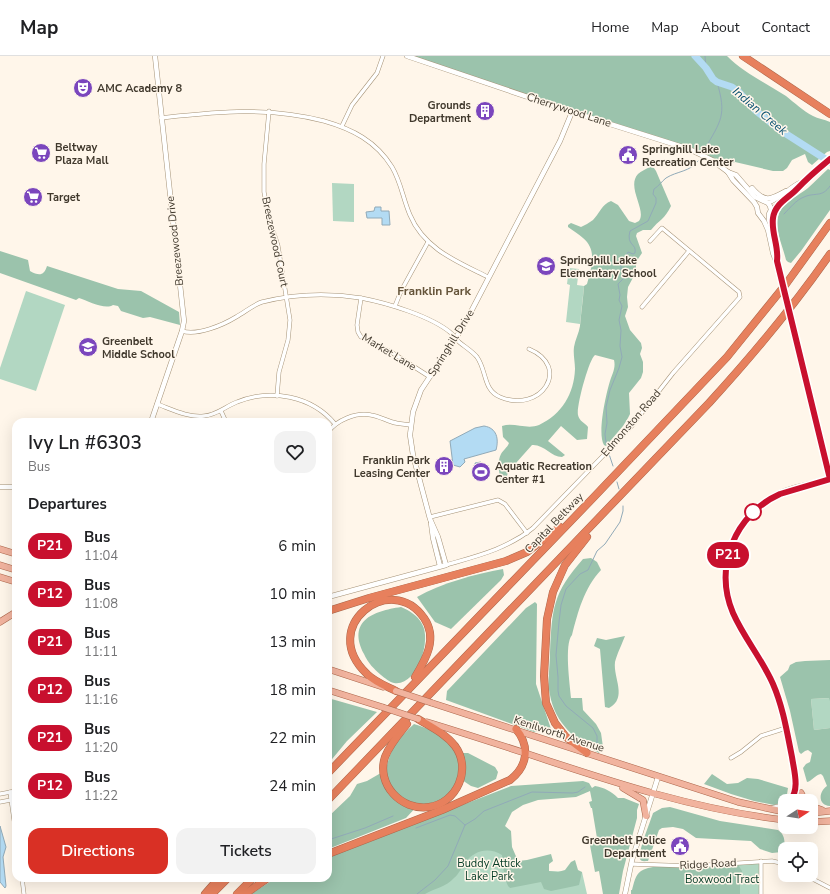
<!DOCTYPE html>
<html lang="en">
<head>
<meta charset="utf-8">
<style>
  body { margin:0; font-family:"Nunito Sans",sans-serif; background:#f2f2f2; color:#202124; height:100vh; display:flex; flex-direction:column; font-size:15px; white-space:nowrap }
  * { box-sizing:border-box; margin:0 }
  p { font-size:13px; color:#757577 }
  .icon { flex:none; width:22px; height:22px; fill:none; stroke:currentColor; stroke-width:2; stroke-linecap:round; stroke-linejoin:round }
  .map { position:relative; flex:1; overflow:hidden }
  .panel { position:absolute; left:12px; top:362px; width:320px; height:464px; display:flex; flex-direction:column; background:#fff; border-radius:12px; box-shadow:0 4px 16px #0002 }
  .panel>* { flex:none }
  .badge { padding:0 8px; border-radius:13px; font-size:14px; line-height:26px }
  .needle { width:26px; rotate:78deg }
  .fabs { position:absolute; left:778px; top:738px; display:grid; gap:8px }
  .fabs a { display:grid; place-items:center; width:40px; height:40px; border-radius:8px; background:#fff; box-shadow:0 4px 16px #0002; font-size:20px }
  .map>.badge { position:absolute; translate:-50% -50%; box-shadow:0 0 0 2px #fff }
  h2 { padding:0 16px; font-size:15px; line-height:36px }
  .round { display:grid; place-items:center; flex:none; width:42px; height:42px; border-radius:12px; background:#f2f2f2 }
  .overview { display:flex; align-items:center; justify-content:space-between; height:68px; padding:0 16px }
  h1 { font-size:19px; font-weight:600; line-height:30px }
  .action { display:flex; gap:8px; margin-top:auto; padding:8px 16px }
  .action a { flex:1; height:46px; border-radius:12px; background:#d93025; color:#fff; font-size:16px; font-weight:600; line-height:46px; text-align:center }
  .action a+a { background:#f2f2f2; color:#202124 }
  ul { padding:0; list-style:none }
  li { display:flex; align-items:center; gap:12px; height:48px; padding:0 16px }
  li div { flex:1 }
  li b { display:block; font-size:15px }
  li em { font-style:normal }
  li .badge { min-width:44px; font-weight:700; text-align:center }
  header { display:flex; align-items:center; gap:24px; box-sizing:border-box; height:56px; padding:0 20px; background:#fff; border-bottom:1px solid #e0e0e0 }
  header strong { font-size:19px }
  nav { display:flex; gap:22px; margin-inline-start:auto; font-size:14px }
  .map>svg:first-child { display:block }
</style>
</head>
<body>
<header>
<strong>Map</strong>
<nav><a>Home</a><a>Map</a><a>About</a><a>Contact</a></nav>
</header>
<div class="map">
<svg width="830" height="838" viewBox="0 0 830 838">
  <rect width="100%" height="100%" fill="#fff6ea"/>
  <g fill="#b2d7c2">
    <polygon points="332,127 354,128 354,166 333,165"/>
    <polygon points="569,212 579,213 577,229 584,230 580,268 566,266 570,229 567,228"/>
    <polygon points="26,235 65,249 36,335 0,323 0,312"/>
    <polygon points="830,642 830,672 814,674 811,643"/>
    <polygon points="485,787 518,805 544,815 582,816 587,838 422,838 465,799"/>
    <polygon points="761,805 761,838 740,838 740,824 737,807"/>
  </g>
  <g fill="#9bc3ac">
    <path d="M407,0H727C744,17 766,27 786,40C795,47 803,55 813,60C818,63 824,63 830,66V95L827,96L812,109L808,106L805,98L792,104L787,112L783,115H773L735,106L723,111L695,95Z"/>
    <path d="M650,111L654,112L656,115L671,150C665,163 659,164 651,174H643L637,177L636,180L642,197L636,206V216L628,231L627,241L628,251L625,260L630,274L641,287L642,292L640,298L643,306V316L641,322L629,337L630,358L628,362L623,370L606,390L604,389C597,378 606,338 610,325C612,318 616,312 614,304L595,299C589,303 576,351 578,359C579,365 585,367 588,371L587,383L577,384L561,370L548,385L565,399L562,401C551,401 544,388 532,389L508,416L506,424L502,426L501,425C499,418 497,405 501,398C504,393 507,392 509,387L503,381L502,370C514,366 527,374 539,369C562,358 574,338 575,313C575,306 573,298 574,291C575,284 579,277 580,270C581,257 583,244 584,230L587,228C591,213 598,194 583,182C579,178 573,175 568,171V169L571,167L581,171C585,169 589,167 593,164C599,158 602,148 611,145L618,149L629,165L635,167L639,165C647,154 626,131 638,118C641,115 646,113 650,111Z"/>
    <path d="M828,113L830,114V154L801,195L791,207L788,206L786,204C783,191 775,175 778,161C780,148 798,140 808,132C815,126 821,119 828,113Z"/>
    <path d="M0,195L28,204L30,215C39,220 44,220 47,210L118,233L141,235L179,256L180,269L150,261L143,262L121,255L118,250L113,249C105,254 88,245 79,242L76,244L0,217Z"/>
    <path d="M591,502L597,506L601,514C584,532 578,556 572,579C564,588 570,629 571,642H582L583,654L596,668L601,677L603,691L599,697C576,685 555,667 550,639C547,626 550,611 550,597C552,552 553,537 583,503Z"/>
    <path d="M503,513L504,519L501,524L451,573L435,566L417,541C441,527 476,518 503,513Z"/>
    <polygon points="535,546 537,548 536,628 551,673 534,676 446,644 447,635 526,552"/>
    <path d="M401,551C410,555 417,559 422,568C432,584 417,631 394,627C389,626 385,622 381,619C374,613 368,607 364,598C347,565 373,555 401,551Z"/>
    <path d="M625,580C622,588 617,598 615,606C613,622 628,642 609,652L605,651L600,593L594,590L597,582L606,584Z"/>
    <path d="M830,604V645L829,642L811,643L814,674L830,672V750C817,749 819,735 827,730L823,720L821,718C815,719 812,725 807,726L803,712L806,708L810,706L812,697L808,694L805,695L801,698L799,696L790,655L780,621L788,614L790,609L796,606L805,605Z"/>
    <polygon points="328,642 377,656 347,685 328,708"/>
    <path d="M414,668C436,675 442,680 457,697H468L495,711L498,716L496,723L478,732L471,730L459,722C448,741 442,748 419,748L406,762L328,793V761L350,740L357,728L367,725L386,714C390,692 399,682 414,668Z"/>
    <polygon points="712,718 727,728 738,727 747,722 758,723 788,732 786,745 774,749 754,745 731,738 704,728"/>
    <path d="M583,725L589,727L592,732L595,730C605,732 611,735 618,742H624L639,748L637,754V762L623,815L619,838H603L599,815L595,816L589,784L597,782L592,752H591L589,746L592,745L590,735L576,741L538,744L523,749L512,756L505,770L511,775L512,791L518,805L527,804L551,798L553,805L549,808V815L558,816L565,814L571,806L575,804L578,814L582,816L579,829L575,830L551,835L544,833L541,826L510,832C504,827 503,808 502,799C489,791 474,794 465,807C461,812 459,818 454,822C446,831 435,832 425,838H251L276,822H328V801L511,730Z"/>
    <path d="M670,751L720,765L778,774C785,779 785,785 784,793L782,796L772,797L760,793L751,785L696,782L683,773L673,771L662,772L659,774L648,805C645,805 641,806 640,803C637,798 651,764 653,757L662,752Z"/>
    <path d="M737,807L742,815V818L740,824V838H631V834H632C634,827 635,819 641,815C654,806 718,808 737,807Z"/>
  </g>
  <g fill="#b3dbf3" stroke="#91aab8">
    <polygon points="375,151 381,151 381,155 389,155 390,169 382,169 382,162 367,162 366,156 374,155"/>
    <path d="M484,370C497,372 499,383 496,394L464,403L465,406L460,411L453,409L450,385L475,372Z"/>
    <polygon points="481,406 482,411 487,410 489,419 475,423 472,413 476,412 475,407"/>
    <polygon points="0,770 6,791 3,801 6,830 5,832 0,826"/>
  </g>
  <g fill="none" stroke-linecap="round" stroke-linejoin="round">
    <g stroke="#91aab8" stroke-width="1">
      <polyline points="705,0 706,12"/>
      <path d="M705,93C721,64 727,60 717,26"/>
      <path d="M784,158C790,152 796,144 804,141C815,136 822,142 830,130"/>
      <path d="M606,387L605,378L607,367L606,351L610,334L619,312L622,301L620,290L621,274L619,264L622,250L619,244L620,239L618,228L624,222L621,213V209L626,205V200L628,196L633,198L635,197C637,187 626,190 630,175L648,165L656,147V142L653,138L654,133C659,130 662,125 666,122C677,115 690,116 698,105"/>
      <polyline points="609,398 613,410"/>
      <polyline points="617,426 619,433"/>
      <polyline points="597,693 597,680 593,672 566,650 559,640 558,635 558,621 556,599 559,566 561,549 566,533 580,518 588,514 597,495 605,488 620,466 623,455 623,450"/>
      <polyline points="416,772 450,759 455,760 465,769"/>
      <polyline points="328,784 365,772 393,760"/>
      <polyline points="417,838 435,824 448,810 465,769 475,763 484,755 532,736 573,737 578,736 585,731"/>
    </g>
    <polyline stroke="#b3dbf3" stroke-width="7" points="695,0 706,12 713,23 717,26 732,31 739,36 755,54 780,74 830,106"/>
    <g stroke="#a69377" stroke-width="4.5">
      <g id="minor">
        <polyline points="269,55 264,108 264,136 269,162 278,190 290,264 288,284 279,316 277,340"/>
        <path d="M161,62C217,56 268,50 324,65C352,73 376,85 392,111C401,126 403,143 410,159C424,193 458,206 488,221"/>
        <polyline points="342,70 352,49 377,17 383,0"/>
        <path d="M768,147C781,143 788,131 801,126"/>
        <polyline points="771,154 830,103"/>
        <polyline points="361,242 357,269 358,276 361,281 391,296 430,321"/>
        <polyline points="395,250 401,235 428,186"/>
        <polyline points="642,251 689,195"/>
        <path d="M182,275C197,280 223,269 236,261C245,256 253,249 262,246C294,238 330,237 361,242C387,247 431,260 451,277C454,279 456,283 459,286C465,291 472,295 477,301C487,315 483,334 500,341C541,358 572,311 529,293"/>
        <path d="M157,348C171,353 189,362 204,360C217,359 226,350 237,346C271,332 312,340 335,368"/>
        <polyline points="221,355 226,366"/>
        <path d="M328,376C337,364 356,356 371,359C378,360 385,364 392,366C398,368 405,368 411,369"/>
        <polyline points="430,461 498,444 505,448 527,477"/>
        <path d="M446,509C477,500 507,493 533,472L630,372L673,317L740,241L739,236L662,172L650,185"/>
        <polyline points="731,702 741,696 761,680 786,672"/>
        <polyline points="10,736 16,778"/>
        <polyline points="0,738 16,735"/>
        <polyline points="0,746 16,743"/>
        <polyline points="761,805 761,838"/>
        <polyline points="631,808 692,810 772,805 785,808"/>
        <polyline points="805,819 830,832"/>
        <polyline points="22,822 24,838"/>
      </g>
    </g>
    <g stroke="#a69377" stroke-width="5.5">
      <g id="tertiary">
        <polyline points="407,0 572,56 689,93 712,104 728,116 736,119 755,141 768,147 770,150 771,154 769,158 769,164 778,196 777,205"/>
        <polyline points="728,116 733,124 754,146 757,151 758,157 764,165 768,174 773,197 780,216"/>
        <path d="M752,132C765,147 770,144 786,135"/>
        <path d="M774,175C773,161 775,153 785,142"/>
        <polyline points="799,294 830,424"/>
        <polyline points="151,366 182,275 184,265 155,0"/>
        <polyline points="0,431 16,431"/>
        <polyline points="431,467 433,482 440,510"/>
        <polyline points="328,541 446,509 438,481 430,463 413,399 410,379 413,356 421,334 463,271 560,85 572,56"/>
        <path d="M790,745C800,732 794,713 791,698C787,676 784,654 775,633C764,606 745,583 733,556C714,514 732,464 772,441C789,431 811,428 830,423"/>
        <polyline points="773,752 785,749"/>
        <polyline points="625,838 632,804 658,721"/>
      </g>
    </g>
    <g stroke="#ad674c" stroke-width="7">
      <g id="primary">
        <polyline points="0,493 16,498"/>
        <polyline points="0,509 16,514"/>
        <polyline points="0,521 16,526"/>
        <polyline points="0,566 16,556"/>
        <polyline points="328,613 383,631"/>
        <polyline points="328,634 382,651"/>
        <polyline points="432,647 738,746 785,756"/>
        <path d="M427,666C460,676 494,687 528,698C612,726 697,754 785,764"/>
        <polyline points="623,732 643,744 646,760"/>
        <polyline points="801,737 805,745"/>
        <polyline points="811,750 822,754"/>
        <polyline points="811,757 830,755"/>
        <polyline points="811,766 830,765"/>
      </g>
    </g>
    <g stroke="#ad674c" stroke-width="8">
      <g id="motorway">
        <polyline points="743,0 830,58"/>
        <polyline points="328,555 369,542 506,505 527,496 560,471"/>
        <path d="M396,635C386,630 375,626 367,618C317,571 391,514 424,562C438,582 426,603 415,621"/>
        <path d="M407,668C399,678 390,688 385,701C376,728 401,755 429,751C457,747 472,713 455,690C446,678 431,671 418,663"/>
        <polyline points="587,697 566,681 555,667 546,647 544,620 547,563 553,536 565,509 587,481"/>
        <polyline points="328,717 593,442 727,301 786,228 830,167"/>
        <path d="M328,744L709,347C752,300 793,251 830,198"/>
        <path d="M328,798L442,754L510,724C528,710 530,690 516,673"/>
        <polyline points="205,838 219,822"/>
        <polyline points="212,838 228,822"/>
        <polyline points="237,838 253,822"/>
        <polyline points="245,838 268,822"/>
      </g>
    </g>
    <use href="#minor" stroke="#fff" stroke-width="3.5"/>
    <use href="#tertiary" stroke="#fff" stroke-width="4.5"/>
    <use href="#primary" stroke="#f1b39e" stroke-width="6"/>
    <use href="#motorway" stroke="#e7805d" stroke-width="7"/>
    <g stroke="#a69377" stroke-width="5.5" stroke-linecap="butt">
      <polyline id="tertiary-bridge" points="780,216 799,294"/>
    </g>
    <g stroke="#ad674c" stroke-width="7" stroke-linecap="butt">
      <g id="primary-bridge">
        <polyline points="396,635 432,647"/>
        <polyline points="382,651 418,663"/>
      </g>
    </g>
    <use href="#tertiary-bridge" stroke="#fff" stroke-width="4.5"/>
    <use href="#primary-bridge" stroke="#f1b39e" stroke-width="6"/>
  </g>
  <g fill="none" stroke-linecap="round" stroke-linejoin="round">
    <g stroke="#fff" stroke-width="9">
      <path id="line" d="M790,745C800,733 794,715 792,701C787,676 783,651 773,628C762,603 744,582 733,557C713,511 735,458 780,438L830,423L777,205C779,190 771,177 773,162C775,147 789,142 798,132C808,121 819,112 830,103"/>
    </g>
    <use href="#line" stroke="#c8102e" stroke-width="6"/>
  </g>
  <defs>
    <g id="theatre-disc" transform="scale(1)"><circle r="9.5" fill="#7b46bd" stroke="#fff6ea"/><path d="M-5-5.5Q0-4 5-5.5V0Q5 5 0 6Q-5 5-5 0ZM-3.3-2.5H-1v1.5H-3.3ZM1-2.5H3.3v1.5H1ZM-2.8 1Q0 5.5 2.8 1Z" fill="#fff"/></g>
    <g id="building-disc" transform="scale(1)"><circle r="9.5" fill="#7b46bd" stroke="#fff6ea"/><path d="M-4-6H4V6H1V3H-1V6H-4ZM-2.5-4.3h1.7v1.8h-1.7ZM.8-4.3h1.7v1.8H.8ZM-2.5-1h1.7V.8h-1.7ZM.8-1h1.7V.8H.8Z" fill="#fff"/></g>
    <g id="supermarket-disc" transform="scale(1)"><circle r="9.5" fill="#7b46bd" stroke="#fff6ea"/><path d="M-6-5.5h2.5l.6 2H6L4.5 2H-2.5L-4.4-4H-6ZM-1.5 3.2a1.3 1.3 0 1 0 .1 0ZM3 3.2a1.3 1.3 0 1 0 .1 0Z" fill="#fff"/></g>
    <g id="civic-disc" transform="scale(1)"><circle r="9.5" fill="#7b46bd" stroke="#fff6ea"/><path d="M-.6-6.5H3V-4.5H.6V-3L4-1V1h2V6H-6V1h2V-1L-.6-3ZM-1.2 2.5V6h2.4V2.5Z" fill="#fff"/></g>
    <g id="school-disc" transform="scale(1)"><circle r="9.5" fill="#7b46bd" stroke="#fff6ea"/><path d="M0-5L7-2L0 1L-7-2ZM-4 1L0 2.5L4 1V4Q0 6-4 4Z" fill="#fff"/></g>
    <g id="stadium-disc" transform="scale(1)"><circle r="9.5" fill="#7b46bd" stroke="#fff6ea"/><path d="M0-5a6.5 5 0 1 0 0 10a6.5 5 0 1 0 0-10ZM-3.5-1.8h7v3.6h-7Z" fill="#fff"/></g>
  </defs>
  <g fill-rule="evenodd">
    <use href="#theatre-disc" x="83" y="32"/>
    <use href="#building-disc" x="485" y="55"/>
    <use href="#supermarket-disc" x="41" y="97"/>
    <use href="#civic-disc" x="628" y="99"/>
    <use href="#supermarket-disc" x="33" y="141"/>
    <use href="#school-disc" x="546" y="210"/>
    <use href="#school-disc" x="88" y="291"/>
    <use href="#building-disc" x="444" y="410"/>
    <use href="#stadium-disc" x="481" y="416"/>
    <use href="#civic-disc" x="680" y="790"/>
  </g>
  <circle fill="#fff" stroke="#c8102e" stroke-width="2" cx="753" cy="456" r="8"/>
  <g text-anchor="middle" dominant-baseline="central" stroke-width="3" stroke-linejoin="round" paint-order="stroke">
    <g font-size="11" font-weight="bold" fill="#41392d" stroke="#fff6ea" text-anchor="start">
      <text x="97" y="32">AMC Academy 8</text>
      <text x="471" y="49" text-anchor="end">Grounds<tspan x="471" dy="13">Department</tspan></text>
      <text x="55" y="91">Beltway<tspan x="55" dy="13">Plaza Mall</tspan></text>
      <text x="642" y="93">Springhill Lake<tspan x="642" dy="13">Recreation Center</tspan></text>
      <text x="47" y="141">Target</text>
      <text x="560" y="204">Springhill Lake<tspan x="560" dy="13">Elementary School</tspan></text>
      <text x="102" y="285">Greenbelt<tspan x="102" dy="13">Middle School</tspan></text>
      <text x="430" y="404" text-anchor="end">Franklin Park<tspan x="430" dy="13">Leasing Center</tspan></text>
      <text x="495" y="410">Aquatic Recreation<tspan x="495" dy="13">Center #1</tspan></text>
      <text x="666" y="784" text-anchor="end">Greenbelt Police<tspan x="666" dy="13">Department</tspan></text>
    </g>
    <g font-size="11" fill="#41392d" stroke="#fff6ea">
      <text transform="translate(569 54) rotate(18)">Cherrywood Lane</text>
      <text transform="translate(175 185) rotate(-96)">Breezewood Drive</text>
      <text transform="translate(275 186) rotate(78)">Breezewood Court</text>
      <text transform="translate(451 287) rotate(-58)">Springhill Drive</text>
      <text transform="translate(389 296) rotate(31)">Market Lane</text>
      <text transform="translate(631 367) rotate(-49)">Edmonston Road</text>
      <text transform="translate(554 467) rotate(-46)">Capital Beltway</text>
      <text transform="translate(559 678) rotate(18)">Kenilworth Avenue</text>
      <text transform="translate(708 808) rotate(-3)">Ridge Road</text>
    </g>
    <g font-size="11" fill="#063c26" stroke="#fff6ea">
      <text x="489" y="807">Buddy Attick<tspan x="489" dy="13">Lake Park</tspan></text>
      <text x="722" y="823">Boxwood Tract</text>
    </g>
    <g font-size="12" font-style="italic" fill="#095272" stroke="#fff6ea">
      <text transform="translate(760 55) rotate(40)">Indian Creek</text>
    </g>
    <g font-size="12" font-weight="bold" fill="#65543a" stroke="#fff6ea">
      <text x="434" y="235">Franklin Park</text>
    </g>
  </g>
</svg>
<div class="fabs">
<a><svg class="needle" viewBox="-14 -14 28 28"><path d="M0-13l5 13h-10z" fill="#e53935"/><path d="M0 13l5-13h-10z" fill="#757577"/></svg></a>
<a><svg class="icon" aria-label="locate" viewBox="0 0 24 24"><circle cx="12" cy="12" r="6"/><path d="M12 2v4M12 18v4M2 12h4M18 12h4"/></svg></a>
</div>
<b class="badge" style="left:728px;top:499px;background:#c8102e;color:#fff">P21</b>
<section class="panel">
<div class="overview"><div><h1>Ivy Ln #6303</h1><p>Bus</p></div><a class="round"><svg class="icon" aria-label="heart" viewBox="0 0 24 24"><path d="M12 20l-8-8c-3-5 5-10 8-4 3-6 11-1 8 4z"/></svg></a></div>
<h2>Departures</h2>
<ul>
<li><span class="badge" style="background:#c8102e;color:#fff">P21</span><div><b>Bus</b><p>11:04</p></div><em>6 min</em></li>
<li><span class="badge" style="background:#c8102e;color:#fff">P12</span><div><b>Bus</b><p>11:08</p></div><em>10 min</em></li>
<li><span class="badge" style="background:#c8102e;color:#fff">P21</span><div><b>Bus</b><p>11:11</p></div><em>13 min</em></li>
<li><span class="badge" style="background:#c8102e;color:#fff">P12</span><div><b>Bus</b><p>11:16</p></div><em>18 min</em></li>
<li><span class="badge" style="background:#c8102e;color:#fff">P21</span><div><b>Bus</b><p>11:20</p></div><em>22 min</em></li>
<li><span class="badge" style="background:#c8102e;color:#fff">P12</span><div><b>Bus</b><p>11:22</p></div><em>24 min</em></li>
</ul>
<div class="action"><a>Directions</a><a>Tickets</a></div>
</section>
</div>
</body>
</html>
